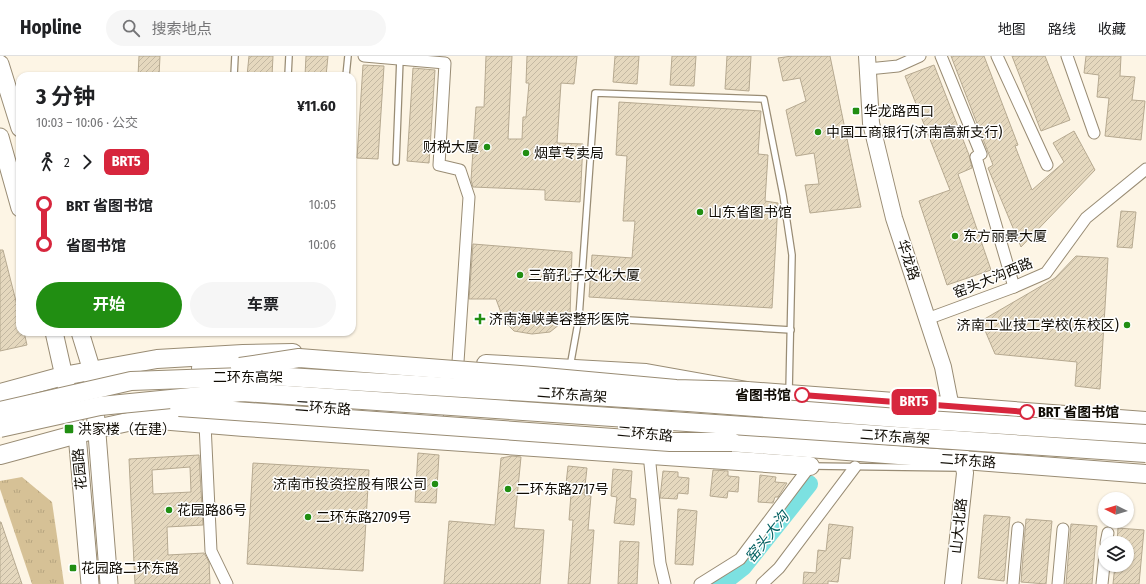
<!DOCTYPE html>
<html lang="zh">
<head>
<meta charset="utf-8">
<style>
  body { margin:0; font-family:"Fira Sans Condensed","Noto Sans SC",sans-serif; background:#f6f6f6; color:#202124; height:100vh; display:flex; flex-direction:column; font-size:15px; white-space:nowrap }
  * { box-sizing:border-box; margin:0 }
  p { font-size:13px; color:#757577 }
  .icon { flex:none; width:22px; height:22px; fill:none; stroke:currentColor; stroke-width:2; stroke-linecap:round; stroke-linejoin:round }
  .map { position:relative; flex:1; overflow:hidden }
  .details { position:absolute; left:16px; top:16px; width:340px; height:264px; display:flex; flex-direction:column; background:#fff; border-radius:12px; box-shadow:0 1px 3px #0004 }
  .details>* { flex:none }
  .badge { padding:0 8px; border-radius:6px; font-size:14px; line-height:26px }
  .needle { width:26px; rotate:275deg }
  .buttons { position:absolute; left:1098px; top:436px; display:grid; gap:8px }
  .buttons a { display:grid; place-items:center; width:36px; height:36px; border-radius:50%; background:#fff; box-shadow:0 1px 3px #0004; font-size:20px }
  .map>.badge { position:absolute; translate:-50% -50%; box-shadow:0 0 0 2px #fff }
  .legs { display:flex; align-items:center; gap:6px; height:44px; padding:0 20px; font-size:13px }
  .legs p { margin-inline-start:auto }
  .summary { display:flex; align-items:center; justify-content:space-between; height:68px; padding:0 20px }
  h1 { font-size:22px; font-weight:700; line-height:30px }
  .button { display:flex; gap:8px; margin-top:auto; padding:8px 20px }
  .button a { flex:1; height:46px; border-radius:24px; background:#218e12; color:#fff; font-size:16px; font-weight:700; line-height:46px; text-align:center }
  .button a+a { background:#f6f6f6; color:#202124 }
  ul { padding:0 20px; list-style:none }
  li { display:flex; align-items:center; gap:14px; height:40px; font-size:15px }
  li i { display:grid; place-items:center; width:6px; height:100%; margin:0 5px; background:currentColor }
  li i::after { content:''; width:10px; height:10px; margin:-5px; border:3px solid; border-radius:50%; background:#fff }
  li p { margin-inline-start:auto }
  li:first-child i { background:linear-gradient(#0000 50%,currentColor 0) }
  li:last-child i { background:linear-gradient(currentColor 50%,#0000 0) }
  header { display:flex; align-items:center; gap:24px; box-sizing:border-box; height:56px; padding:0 20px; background:#fff; border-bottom:1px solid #e0e0e0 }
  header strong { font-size:19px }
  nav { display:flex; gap:22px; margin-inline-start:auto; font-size:14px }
  .search { width:280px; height:36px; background:#f6f6f6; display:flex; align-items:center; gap:10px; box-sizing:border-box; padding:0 14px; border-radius:22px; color:#757577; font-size:15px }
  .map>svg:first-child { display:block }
</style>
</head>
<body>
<header>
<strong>Hopline</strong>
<div class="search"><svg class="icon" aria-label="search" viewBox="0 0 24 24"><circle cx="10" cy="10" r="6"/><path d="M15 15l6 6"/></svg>搜索地点</div>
<nav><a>地图</a><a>路线</a><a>收藏</a></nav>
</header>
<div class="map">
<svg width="1146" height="528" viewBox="0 0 1146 528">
  <defs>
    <pattern id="grass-tufts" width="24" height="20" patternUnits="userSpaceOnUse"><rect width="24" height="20" fill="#d6c196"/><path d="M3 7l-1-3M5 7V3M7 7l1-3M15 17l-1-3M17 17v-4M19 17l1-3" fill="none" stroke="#b7a580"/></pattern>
    <pattern id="building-hatch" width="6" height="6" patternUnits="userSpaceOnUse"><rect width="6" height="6" fill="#e5d8be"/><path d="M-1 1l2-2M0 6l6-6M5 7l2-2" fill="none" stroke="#c3b8a2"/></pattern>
  </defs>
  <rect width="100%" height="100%" fill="#fdf5e5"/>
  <polygon fill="url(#grass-tufts)" points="22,421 52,446 64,528 32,528 0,433 0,425"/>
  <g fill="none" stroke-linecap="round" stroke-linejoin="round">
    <polyline stroke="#7ce1e1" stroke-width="18" points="721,528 743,511 809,428"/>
  </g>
  <g fill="url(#building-hatch)" stroke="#b6a990" fill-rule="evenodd">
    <polygon points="139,0 160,0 159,20 138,20"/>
    <polygon points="249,0 273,0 272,20 247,20"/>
    <polygon points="306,0 328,0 326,20 305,20"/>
    <polygon points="486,0 512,0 508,83 522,83 523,61 526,61 529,27 526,27 527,0 577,0 574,28 561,27 557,87 583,88 580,146 545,144 545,134 473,131 471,124 476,51 484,51"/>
    <polygon points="615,0 639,0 637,28 613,26"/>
    <polygon points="672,0 696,0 694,30 670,29"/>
    <polygon points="727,0 751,0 749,35 725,33"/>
    <polygon points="792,0 830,0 861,151 810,157 805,129 819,128 814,97 796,100 786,54 806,45 800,22 783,25 778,2"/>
    <polygon points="951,0 984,0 1018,89 1015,90 1032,134 1064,106 1053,87 1074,75 1095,114 1021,191 988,112 993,109"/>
    <polygon points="1012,0 1045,0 1070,64 1041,75"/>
    <polygon points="1086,0 1121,0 1120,20 1135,21 1132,44 1145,45 1141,84 1105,80 1109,42 1097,41 1099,19 1084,17"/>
    <polygon points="363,9 384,10 378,103 357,102"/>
    <polygon points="934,9 969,99 972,112 958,118 991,214 947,229 919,145 950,134 905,20"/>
    <polygon points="413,12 435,14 429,107 407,105"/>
    <polygon points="619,46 761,55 758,98 768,99 765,145 778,147 772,252 589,241 592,199 632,202 635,165 623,165 627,100 616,99"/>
    <polygon points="1121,155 1136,156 1132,192 1117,191"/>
    <polygon points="473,188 572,196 570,260 550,276 532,278 514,275 504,265 496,243 469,243"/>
    <polygon points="0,194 3,194 20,261 20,276 24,276 27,289 0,295"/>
    <polygon points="1076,200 1108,202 1100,333 1075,330 1077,306 995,298 981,265 1055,222"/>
    <polygon points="418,397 439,399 436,447 415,446"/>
    <path d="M199,399L203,469L167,471L168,499L204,497L209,506L210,528H135L129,403ZM190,411L191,436L153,438L152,414Z"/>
    <polygon points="512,400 521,401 514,472 544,474 540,528 444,528 449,465 495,469 501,402"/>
    <polygon points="253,407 369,414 363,515 247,508"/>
    <polygon points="568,410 587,412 584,439 591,440 588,474 594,474 590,528 568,528 573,464 569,464 571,438 565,437"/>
    <polygon points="613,413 632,415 630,442 636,443 634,469 614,467 617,441 611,440"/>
    <polygon points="713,414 728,415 728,420 739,421 738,436 728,435 727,442 710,440"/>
    <polygon points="663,415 678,416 678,421 689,422 688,438 678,437 677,443 660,442"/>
    <polygon points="760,419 776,421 775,426 787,427 778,441 775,441 773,447 758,446"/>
    <polygon points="678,453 697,455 693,509 675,508"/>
    <polygon points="984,459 1010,461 1004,525 978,522"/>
    <polygon points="1026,463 1052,465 1046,528 1021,526"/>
    <polygon points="0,466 1,466 22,528 0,528"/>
    <polygon points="829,468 853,471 850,503 841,502 838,526 828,525 828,528 803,528 804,516 816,517 818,494 826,495"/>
    <polygon points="1071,468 1097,470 1092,528 1066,528"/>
    <polygon points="1118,472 1144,474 1139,528 1113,528 1115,509 1127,509 1127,487 1117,487"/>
    <polygon points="620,485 639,486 637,528 618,528"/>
  </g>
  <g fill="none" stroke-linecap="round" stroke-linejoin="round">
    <g stroke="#998c74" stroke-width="8">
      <g id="service">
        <polyline points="234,20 235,0"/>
        <polyline points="288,20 289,0"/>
        <polyline points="346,20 348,0"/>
        <polyline points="396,106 400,2"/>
        <polyline points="579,261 791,274"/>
        <polyline points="570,311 579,261 595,37 764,43 783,139 792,199 789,336"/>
        <polyline points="812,410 959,412"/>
      </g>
    </g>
    <g stroke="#998c74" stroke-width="13">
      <g id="minor">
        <polyline points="364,0 445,7 439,109 460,114 469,141 458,306"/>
        <polyline points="941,0 981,98 976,101 1014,231"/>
        <polyline points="997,0 1047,109"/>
        <polyline points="1067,0 1094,77"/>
        <polyline points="868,13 898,10 920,0"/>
        <polyline points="927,263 1014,231 1046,217 1086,162 1146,113"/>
        <polyline points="205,368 211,495 227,528"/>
        <polyline points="649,398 660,507 665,528"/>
        <polyline points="1106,487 1108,477"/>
        <polyline points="700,528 740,503 810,410"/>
        <polyline points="762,528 779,512 855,411"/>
        <polyline points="1013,528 1018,472"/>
        <polyline points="1058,528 1063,473"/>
        <polyline points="1102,528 1105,499"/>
      </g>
    </g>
    <g stroke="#998c74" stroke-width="18">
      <g id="secondary">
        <polyline points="867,0 871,67 894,162 943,311 953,362"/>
        <polyline points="953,528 965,417 960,393"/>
      </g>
    </g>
    <g stroke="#998c74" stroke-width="19">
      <g id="primary">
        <polyline points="0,8 20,72"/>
        <polyline points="0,81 20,152"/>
        <polyline points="54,276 77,378 90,528"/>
        <polyline points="80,276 92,315 109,528"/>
      </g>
    </g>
    <g stroke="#998c74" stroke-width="20">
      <g id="trunk">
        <polyline points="486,308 646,317 747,335 1146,365"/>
        <polyline points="201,312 256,311"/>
        <polyline points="0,337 63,320 157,303 243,298 293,297"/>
        <polyline points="260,349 299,349 434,360"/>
        <polyline points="159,364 244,371 810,410"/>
        <polyline points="716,385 1146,418"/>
        <polyline points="0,399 96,373 146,362 194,349"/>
      </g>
    </g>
    <use href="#service" stroke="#fff" stroke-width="5.5"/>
    <use href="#minor" stroke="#fff" stroke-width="11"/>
    <use href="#secondary" stroke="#fff" stroke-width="16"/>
    <use href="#primary" stroke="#fff" stroke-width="17"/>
    <use href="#trunk" stroke="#fff" stroke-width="18"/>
    <g stroke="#998c74" stroke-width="20" stroke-linecap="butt">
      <g id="trunk-bridge">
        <polyline points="240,311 299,302 533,320 676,333 747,335"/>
        <polyline points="179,351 670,386 732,386"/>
        <polyline points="0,355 131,325 272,320 688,346 911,363 1146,378"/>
        <polyline points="0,372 100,350 242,336 1146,397"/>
      </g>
    </g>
    <use href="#trunk-bridge" stroke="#fff" stroke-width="18"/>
  </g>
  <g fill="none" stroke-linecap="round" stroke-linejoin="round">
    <g stroke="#fff" stroke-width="9">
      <polyline id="line-1" points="802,339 1027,356"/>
    </g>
    <use href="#line-1" stroke="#d7263d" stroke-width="6"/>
  </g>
  <g fill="#218e12" stroke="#fff" stroke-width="1.5">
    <rect x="852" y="51" width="8" height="8" rx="2"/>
    <circle cx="818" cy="76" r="4"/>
    <circle cx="487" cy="91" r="4"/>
    <circle cx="526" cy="97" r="4"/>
    <circle cx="700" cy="156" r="4"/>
    <circle cx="955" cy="180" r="4"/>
    <circle cx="520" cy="219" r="4"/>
    <path d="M478 257h4v4h4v4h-4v4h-4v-4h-4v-4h4z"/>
    <circle cx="1127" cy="269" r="4"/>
    <rect x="64" y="368" width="10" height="10" rx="2"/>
    <circle cx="435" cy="428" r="4"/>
    <circle cx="508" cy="433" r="4"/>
    <circle cx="169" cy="454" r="4"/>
    <circle cx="308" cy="461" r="4"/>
    <rect x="69" y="508" width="8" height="8" rx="2"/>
  </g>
  <g fill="#fff" stroke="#d7263d" stroke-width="2">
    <circle cx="802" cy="339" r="7"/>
    <circle cx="1027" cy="356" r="7"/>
  </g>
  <g text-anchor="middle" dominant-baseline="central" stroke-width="3" stroke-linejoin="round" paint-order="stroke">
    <g font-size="14" fill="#100c04" stroke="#fff" text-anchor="start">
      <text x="864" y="55">华龙路西口</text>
      <text x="826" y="76">中国工商银行(济南高新支行)</text>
      <text x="479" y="91" text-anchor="end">财税大厦</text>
      <text x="534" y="97">烟草专卖局</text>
      <text x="708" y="156">山东省图书馆</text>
      <text x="963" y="180">东方丽景大厦</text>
      <text x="528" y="219">三箭孔子文化大厦</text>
      <text x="489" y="263">济南海峡美容整形医院</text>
      <text x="1119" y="269" text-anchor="end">济南工业技工学校(东校区)</text>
      <text x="78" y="373">洪家楼（在建）</text>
      <text x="427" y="428" text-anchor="end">济南市投资控股有限公司</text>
      <text x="516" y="433">二环东路2717号</text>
      <text x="177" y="454">花园路86号</text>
      <text x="316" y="461">二环东路2709号</text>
      <text x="81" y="512">花园路二环东路</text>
    </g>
    <g font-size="14" fill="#100c04" stroke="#fff">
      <text transform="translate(908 204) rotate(72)">华龙路</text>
      <text transform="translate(993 222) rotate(-22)">窑头大沟西路</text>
      <text x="248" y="321">二环东高架</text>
      <text transform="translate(572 339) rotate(4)">二环东高架</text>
      <text transform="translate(323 352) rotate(4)">二环东路</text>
      <text transform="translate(645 378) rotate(5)">二环东路</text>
      <text transform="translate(895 381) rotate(4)">二环东高架</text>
      <text transform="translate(968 405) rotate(4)">二环东路</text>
      <text transform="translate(80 413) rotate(-95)">花园路</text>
      <text transform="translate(959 470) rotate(-84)">山大北路</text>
    </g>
    <g font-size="14" font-weight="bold" fill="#100c04" stroke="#fff" text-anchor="end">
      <text x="791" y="339">省图书馆</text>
      <text x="1038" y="356" text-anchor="start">BRT 省图书馆</text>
    </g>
    <g font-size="15" font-style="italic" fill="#036061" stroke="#fff">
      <text transform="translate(767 481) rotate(-52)">窑头大沟</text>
    </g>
  </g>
</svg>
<div class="buttons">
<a><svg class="needle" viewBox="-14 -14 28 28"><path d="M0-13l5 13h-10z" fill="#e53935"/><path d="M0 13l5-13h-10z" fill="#757577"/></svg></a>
<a><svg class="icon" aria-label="layers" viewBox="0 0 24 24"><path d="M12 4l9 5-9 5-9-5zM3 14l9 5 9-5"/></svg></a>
</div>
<b class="badge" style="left:914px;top:346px;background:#d7263d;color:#fff">BRT5</b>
<section class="details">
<div class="summary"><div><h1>3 分钟</h1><p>10:03 – 10:06 · 公交</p></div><b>¥11.60</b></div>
<div class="legs"><svg class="icon" aria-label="walk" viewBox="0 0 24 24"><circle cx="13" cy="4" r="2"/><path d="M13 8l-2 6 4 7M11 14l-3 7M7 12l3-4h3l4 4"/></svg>2<svg class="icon" aria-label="forward" viewBox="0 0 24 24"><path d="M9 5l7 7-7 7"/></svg><b class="badge" style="background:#d7263d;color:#fff">BRT5</b></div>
<ul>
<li><i style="color:#d7263d"></i><b>BRT 省图书馆</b><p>10:05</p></li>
<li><i style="color:#d7263d"></i><b>省图书馆</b><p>10:06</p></li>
</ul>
<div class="button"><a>开始</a><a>车票</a></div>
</section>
</div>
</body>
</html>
